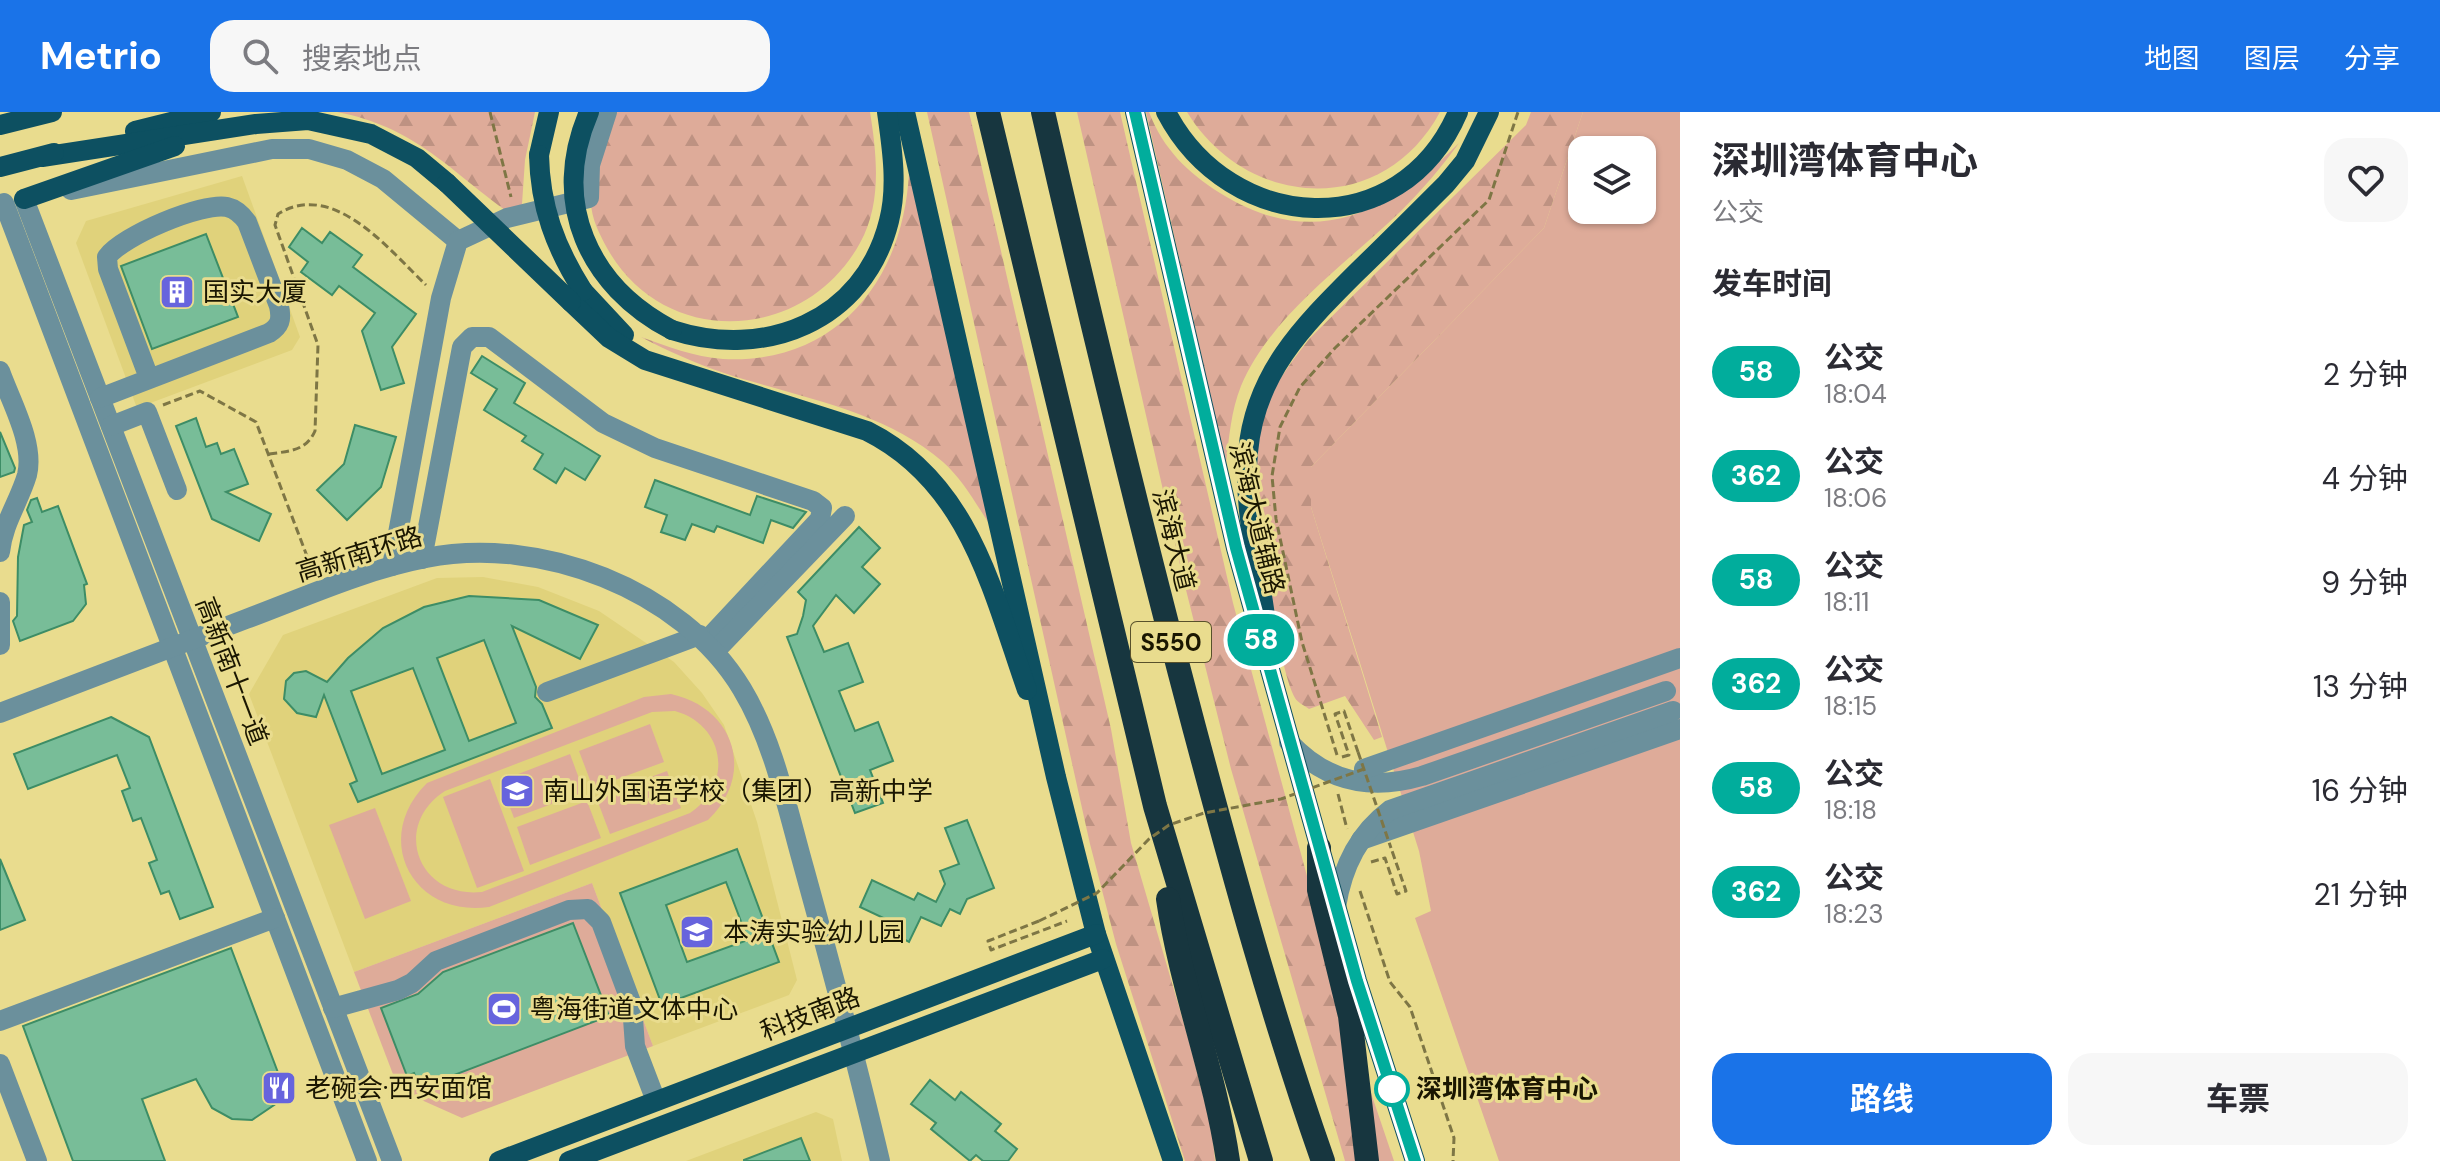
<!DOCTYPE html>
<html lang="zh">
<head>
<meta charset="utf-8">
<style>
  body { margin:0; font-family:"DM Sans","Noto Sans SC",sans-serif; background:#f7f7f7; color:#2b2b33; height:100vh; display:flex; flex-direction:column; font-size:30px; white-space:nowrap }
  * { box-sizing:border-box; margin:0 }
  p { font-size:26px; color:#7c7c81 }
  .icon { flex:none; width:44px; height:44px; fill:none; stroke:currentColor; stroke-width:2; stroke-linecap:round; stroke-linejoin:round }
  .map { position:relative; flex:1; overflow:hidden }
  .panel { display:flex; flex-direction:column; background:#fff; width:760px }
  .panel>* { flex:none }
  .badge { padding:0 16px; border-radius:26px; font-size:28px; line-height:52px }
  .tools { position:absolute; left:1568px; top:24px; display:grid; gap:16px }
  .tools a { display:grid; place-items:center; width:88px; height:88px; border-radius:16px; background:#fff; box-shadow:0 2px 6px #0004; font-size:40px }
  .map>.badge { position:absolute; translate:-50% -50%; box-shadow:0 0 0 4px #fff }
  h2 { padding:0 32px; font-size:30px; line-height:72px }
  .round { display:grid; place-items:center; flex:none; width:84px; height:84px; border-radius:24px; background:#f7f7f7 }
  .head { display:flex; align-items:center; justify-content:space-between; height:136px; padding:0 32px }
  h1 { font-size:38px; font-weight:700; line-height:60px }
  .primary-button { display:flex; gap:16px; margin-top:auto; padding:16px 32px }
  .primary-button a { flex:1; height:92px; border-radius:24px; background:#1a73e8; color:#fff; font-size:32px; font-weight:700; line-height:92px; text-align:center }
  .primary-button a+a { background:#f7f7f7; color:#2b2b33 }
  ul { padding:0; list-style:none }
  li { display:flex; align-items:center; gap:24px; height:104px; padding:0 32px }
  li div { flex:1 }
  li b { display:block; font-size:30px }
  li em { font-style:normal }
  li .badge { min-width:88px; font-weight:700; text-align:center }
  header { display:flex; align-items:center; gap:48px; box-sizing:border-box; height:112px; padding:0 40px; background:#1a73e8; color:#fff }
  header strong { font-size:38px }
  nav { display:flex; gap:44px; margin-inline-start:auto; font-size:28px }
  .search { width:560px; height:72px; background:#f7f7f7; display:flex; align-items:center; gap:20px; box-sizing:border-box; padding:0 28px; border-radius:24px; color:#7c7c81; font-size:30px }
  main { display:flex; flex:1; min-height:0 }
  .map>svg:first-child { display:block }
</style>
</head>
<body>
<header>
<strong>Metrio</strong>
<div class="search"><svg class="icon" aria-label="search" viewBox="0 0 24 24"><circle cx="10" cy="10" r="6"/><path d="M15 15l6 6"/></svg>搜索地点</div>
<nav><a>地图</a><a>图层</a><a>分享</a></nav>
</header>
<main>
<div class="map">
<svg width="1680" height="1049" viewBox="0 0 1680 1049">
  <defs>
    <pattern id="forest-firs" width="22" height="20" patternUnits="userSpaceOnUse" patternTransform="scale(2)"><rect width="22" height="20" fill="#deab99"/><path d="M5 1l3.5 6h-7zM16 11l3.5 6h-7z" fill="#be9282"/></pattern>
  </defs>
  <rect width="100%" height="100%" fill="#e9dc8e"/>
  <g fill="#e0d27b">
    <polygon points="242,64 300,225 292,238 137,296 76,131 86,109"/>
    <polygon points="483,465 538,475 599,499 674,550 702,581 724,613 757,710 797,868 789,883 653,934 592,771 354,860 249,582 283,523 437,466"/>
    <polygon points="816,1000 833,1007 842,1049 686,1049"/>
  </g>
  <g fill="#deab99" fill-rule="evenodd">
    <path d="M1583,0H1680V1049H1499L1415,806L1431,799L1419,739L1311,395V355L1544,116ZM1582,38H1642V98H1582Z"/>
    <path d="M671,582C735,596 756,662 708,708L489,795C412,806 371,726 427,671L644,585ZM675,599C725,613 734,672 690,701L482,780C418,787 391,714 445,679L652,600Z"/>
    <polygon points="650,612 664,650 593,676 579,639"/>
    <polygon points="570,642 584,680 514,706 500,669"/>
    <polygon points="667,659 681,696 610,722 596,685"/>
    <polygon points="490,667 524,759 477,776 443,685"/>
    <polygon points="587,689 601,726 530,753 517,715"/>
    <polygon points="375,696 411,789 365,807 329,713"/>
    <polygon points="592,771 653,934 462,1006 399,978 354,860"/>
    <polygon points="1369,975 1394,1049 1378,1049"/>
  </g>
  <g fill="url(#forest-firs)">
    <path d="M337,0H535L525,48L522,92L518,97L505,98C446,55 414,15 337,0Z"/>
    <path d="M605,0H870C877,43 882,92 860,131C805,231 664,238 607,136C600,123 591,106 591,90C590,61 600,29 605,0Z"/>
    <polygon points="927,0 969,0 1111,617 1131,731 1189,929 1212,1018 1215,1049 1185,1049 1116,832 1090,732"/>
    <polygon points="1077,0 1120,0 1233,491 1336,871 1358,1049 1345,1049 1231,657 1183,466"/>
    <path d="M1146,0H1149C1163,37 1188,61 1220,81C1314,140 1389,101 1459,31C1441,56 1422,78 1400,100C1345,153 1272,202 1241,274C1231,299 1229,326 1226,352Z"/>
    <path d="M1187,0H1440C1383,106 1247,98 1187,0Z"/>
    <path d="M1531,0H1583L1544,116L1311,355V395L1382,625L1374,628L1345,584L1309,597C1305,594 1297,590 1295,586C1275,551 1252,362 1258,322C1264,285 1288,254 1310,226L1526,13Z"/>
    <path d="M909,60L990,413C976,392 963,368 943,350C884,298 797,285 724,261C695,251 668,239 641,225C667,234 694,245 723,247C837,253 904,167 909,60Z"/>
  </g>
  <g fill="#78bd98" stroke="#3d8d66" stroke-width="2" fill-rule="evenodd">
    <polygon points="302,116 322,131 330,120 362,143 353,155 416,202 392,235 404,271 381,278 362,219 375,201 339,174 332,183 301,160 308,150 289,135"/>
    <polygon points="206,122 238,205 152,237 121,154"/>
    <polygon points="482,244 525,271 514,291 600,344 585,368 565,356 556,371 534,357 543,342 522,329 526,324 484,298 497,277 471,261"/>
    <polygon points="196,306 206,335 217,331 221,342 234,337 248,372 226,380 271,402 259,429 212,407 176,314"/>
    <polygon points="355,313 396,325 381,375 347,408 317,378 344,352"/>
    <polygon points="0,320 15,356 14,360 0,365"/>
    <polygon points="655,368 750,403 757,384 806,400 793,416 771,408 763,431 717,414 714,420 692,412 685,428 661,420 667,403 645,395"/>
    <polygon points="37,386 42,400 58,394 87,472 84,473 86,492 73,509 20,529 13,509 17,504 18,445 24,413 32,410 27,398 31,388"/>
    <polygon points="859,415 880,436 862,455 880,472 854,501 836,483 813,514 824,540 848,531 863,570 839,579 855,619 878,610 893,649 870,658 883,691 855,701 787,525 797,522 803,504 806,488 798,480"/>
    <path d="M469,484L539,488L598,513L580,547L512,514L536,575L535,585L542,592L552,616L358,690L350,672L357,669L324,583L316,605L297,601L284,587L286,569L294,561L306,559L327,570L348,546L383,516L424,495ZM484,528L516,611L469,629L437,546ZM413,556L445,638L382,662L351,579Z"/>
    <polygon points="111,605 149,625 213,795 180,807 169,779 161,782 149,751 157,748 141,706 133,709 122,679 130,676 117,643 28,677 14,642"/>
    <polygon points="967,708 994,776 967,787 960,802 950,797 941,814 921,805 909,830 888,819 892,810 860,795 872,768 914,788 918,781 936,790 945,772 940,759 959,752 945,716"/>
    <path d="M737,737L779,850L662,893L620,781ZM726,770L748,828L687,850L666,793Z"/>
    <polygon points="0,747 25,808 0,818"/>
    <polygon points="573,811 609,904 420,976 414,961 407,964 381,896 418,882 443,860"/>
    <polygon points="231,836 280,966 282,982 277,991 252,1008 232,1007 212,996 196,967 142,987 165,1049 73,1049 23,914"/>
    <polygon points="930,968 955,988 961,980 1001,1012 995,1019 1017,1037 1008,1049 983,1049 976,1043 970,1049 931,1017 936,1011 911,992"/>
    <polygon points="801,1026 810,1049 744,1049 744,1048"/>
  </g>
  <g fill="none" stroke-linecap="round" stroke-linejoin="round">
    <g stroke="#7e7645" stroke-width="3" stroke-dasharray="8 4" stroke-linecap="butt">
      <polyline points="490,0 511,85"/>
      <polyline points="163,293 200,279 256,310 313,460"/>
      <path d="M269,342C290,339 306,339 315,319L318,233L275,113L278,102C334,67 390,139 426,173"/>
      <polyline points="1337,643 1302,530 1276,407 1272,364 1280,315 1300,275 1335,236 1489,88 1518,0"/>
      <polyline points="1342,645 1349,643 1335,602 1344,599 1358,640"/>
      <polyline points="1338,682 1347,717"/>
      <polyline points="1371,750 1385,746 1397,782 1406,779 1391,736"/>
      <polyline points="1360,779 1390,870 1410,895 1454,1026 1453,1049"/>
      <polyline points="1039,809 988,829 991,838 1067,809"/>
    </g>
    <g stroke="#6b909c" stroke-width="20">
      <polyline points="71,78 272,37 309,37 347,48 383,67 458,129"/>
      <polyline points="24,87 392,1049"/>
      <polyline points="4,91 367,1049"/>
      <path d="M0,259C10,288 35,331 27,363C19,390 3,411 0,440"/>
      <path d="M100,286L269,221C280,214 282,208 279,194L247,110C242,103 236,97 227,95C202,90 122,124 107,145L108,157L149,266"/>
      <polyline points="111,314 147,300 177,378"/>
      <polyline points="422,447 462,235 472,225 489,225 603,311 655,336 813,389 822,396 820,407 706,529"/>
      <polyline points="392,454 441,186 458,129 507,106 589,86 590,53 607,0"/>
      <polyline points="0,490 0,533"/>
      <polyline points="721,533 845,404"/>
      <polyline points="547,580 700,523"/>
      <path d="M0,601C82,570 164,539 246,507C305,485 364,458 426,446C539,423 682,477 742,577C774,630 787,696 804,756C831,854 857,951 880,1049"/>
      <path d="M1289,630C1326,670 1370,679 1422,664L1666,579"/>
      <polyline points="1364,657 1680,546"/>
      <polyline points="1361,728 1680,617"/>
      <path d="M1336,795C1342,756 1358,722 1390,698L1673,599"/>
      <polyline points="333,896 398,878 412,871 436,849 569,798 588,797 601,810 632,893 635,934 656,989"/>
      <polyline points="0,909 275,806"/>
      <polyline points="0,952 37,1049"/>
    </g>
    <g stroke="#0d5061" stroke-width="20">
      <polyline points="905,0 1056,665 1096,822 1173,1049"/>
      <polyline points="1135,0 1236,436 1357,869 1415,1049"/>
      <path d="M1166,0C1230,123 1401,133 1458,0"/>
      <polyline points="0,13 52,0"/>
      <polyline points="135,19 211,0"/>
      <polyline points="539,43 549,0"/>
      <polyline points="42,45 256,12 308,8 371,22 417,46 447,71"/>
      <polyline points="0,55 54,41"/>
      <polyline points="24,87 175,34"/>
      <polyline points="583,179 624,223"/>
      <path d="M571,190L609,226L645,248L867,319C969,370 992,478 1027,578"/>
      <path d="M672,218C764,248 864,210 889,109C898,74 892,36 887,0"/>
      <path d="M1265,504C1258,451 1243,394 1248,340C1255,262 1302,215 1355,162C1386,132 1416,102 1446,72L1465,49L1489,0"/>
      <polyline points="499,1049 1096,822"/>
      <polyline points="569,1049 1103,847"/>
    </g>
    <g stroke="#17363f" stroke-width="24">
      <polyline points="988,0 1155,694 1261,1049"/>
      <path d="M1043,0C1090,206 1140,411 1194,615C1233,761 1273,907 1323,1049"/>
      <polyline points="1319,736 1319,778 1350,904 1367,1049"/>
      <path d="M1168,787C1181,876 1215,960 1228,1049"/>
    </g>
    <g stroke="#7e7645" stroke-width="3" stroke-dasharray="8 4" stroke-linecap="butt">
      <polyline points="1358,640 1391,736"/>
      <polyline points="1039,809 1097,781 1149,727 1169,713 1204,701 1281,687 1364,657"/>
    </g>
    <g stroke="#0d5061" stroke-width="20">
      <path d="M589,0C550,90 588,174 672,218"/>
      <path d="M539,43C540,94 555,135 583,179"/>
      <polyline points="447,71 571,190"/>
    </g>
  </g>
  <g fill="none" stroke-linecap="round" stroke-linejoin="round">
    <g stroke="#fff" stroke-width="18">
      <polyline id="line" points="1135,0 1236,436 1357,869 1415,1049"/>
    </g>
    <use href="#line" stroke="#01ad9c" stroke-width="12"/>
  </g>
  <defs>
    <g id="building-square" transform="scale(1.8)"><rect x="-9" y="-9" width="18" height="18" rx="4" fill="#6764dd" stroke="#e9dc8e"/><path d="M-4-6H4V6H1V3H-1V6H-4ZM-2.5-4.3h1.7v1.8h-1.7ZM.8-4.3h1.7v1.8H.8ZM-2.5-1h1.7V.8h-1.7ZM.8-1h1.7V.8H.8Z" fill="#fff"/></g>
    <g id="school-square" transform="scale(1.8)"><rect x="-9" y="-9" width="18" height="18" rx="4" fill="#6764dd" stroke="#e9dc8e"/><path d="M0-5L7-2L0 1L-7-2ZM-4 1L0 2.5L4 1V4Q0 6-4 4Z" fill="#fff"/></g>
    <g id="stadium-square" transform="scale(1.8)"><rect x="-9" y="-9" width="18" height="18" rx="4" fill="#6764dd" stroke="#e9dc8e"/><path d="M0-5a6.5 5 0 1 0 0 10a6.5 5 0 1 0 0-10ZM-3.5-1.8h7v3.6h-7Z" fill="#fff"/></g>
    <g id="restaurant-square" transform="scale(1.8)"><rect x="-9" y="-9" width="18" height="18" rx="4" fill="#6764dd" stroke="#e9dc8e"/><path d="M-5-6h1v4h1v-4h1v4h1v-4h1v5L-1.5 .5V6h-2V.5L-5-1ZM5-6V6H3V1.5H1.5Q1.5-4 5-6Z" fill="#fff"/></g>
  </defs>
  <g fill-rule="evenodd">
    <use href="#building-square" x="177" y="180"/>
    <use href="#school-square" x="517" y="679"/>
    <use href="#school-square" x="697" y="820"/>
    <use href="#stadium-square" x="504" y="897"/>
    <use href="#restaurant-square" x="279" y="976"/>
  </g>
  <circle fill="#fff" stroke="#01ad9c" stroke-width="4" cx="1392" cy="977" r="16"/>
  <g text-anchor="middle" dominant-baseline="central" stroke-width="6" stroke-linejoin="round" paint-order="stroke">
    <rect fill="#e9dc8e" stroke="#58512b" stroke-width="2" x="1131" y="510" width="80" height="40" rx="6"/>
    <g font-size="24" font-weight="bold" fill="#1a1601">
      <text x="1171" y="530">S550</text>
    </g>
    <g font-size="26" fill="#1a1601" stroke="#e9dc8e" text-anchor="start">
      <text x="203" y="180">国实大厦</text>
      <text x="543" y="679">南山外国语学校（集团）高新中学</text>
      <text x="723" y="820">本涛实验幼儿园</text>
      <text x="530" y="897">粤海街道文体中心</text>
      <text x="305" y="976">老碗会·西安面馆</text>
    </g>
    <g font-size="26" fill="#1a1601" stroke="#e9dc8e">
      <text transform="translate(1257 406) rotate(76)">滨海大道辅路</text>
      <text transform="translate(1174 428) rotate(76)">滨海大道</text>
      <text transform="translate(359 442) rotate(-17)">高新南环路</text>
      <text transform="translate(232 559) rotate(69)">高新南十一道</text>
      <text transform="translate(810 902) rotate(-21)">科技南路</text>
    </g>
    <g font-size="26" font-weight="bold" fill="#1a1601" stroke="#e9dc8e" text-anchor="start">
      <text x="1416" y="977">深圳湾体育中心</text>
    </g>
  </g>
</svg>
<div class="tools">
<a><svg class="icon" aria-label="layers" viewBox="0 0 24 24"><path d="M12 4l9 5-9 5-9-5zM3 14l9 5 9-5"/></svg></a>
</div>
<b class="badge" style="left:1261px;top:528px;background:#01ad9c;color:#fff">58</b>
</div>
<section class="panel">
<div class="head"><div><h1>深圳湾体育中心</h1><p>公交</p></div><a class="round"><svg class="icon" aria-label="heart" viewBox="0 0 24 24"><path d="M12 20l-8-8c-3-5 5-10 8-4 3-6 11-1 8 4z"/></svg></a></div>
<h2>发车时间</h2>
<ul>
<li><span class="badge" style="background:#01ad9c;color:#fff">58</span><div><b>公交</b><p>18:04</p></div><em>2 分钟</em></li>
<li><span class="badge" style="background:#01ad9c;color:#fff">362</span><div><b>公交</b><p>18:06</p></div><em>4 分钟</em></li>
<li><span class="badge" style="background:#01ad9c;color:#fff">58</span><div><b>公交</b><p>18:11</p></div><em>9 分钟</em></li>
<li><span class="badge" style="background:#01ad9c;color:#fff">362</span><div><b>公交</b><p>18:15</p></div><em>13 分钟</em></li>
<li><span class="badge" style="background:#01ad9c;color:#fff">58</span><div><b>公交</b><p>18:18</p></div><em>16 分钟</em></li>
<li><span class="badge" style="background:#01ad9c;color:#fff">362</span><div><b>公交</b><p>18:23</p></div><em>21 分钟</em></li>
</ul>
<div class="primary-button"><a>路线</a><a>车票</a></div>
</section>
</main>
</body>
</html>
